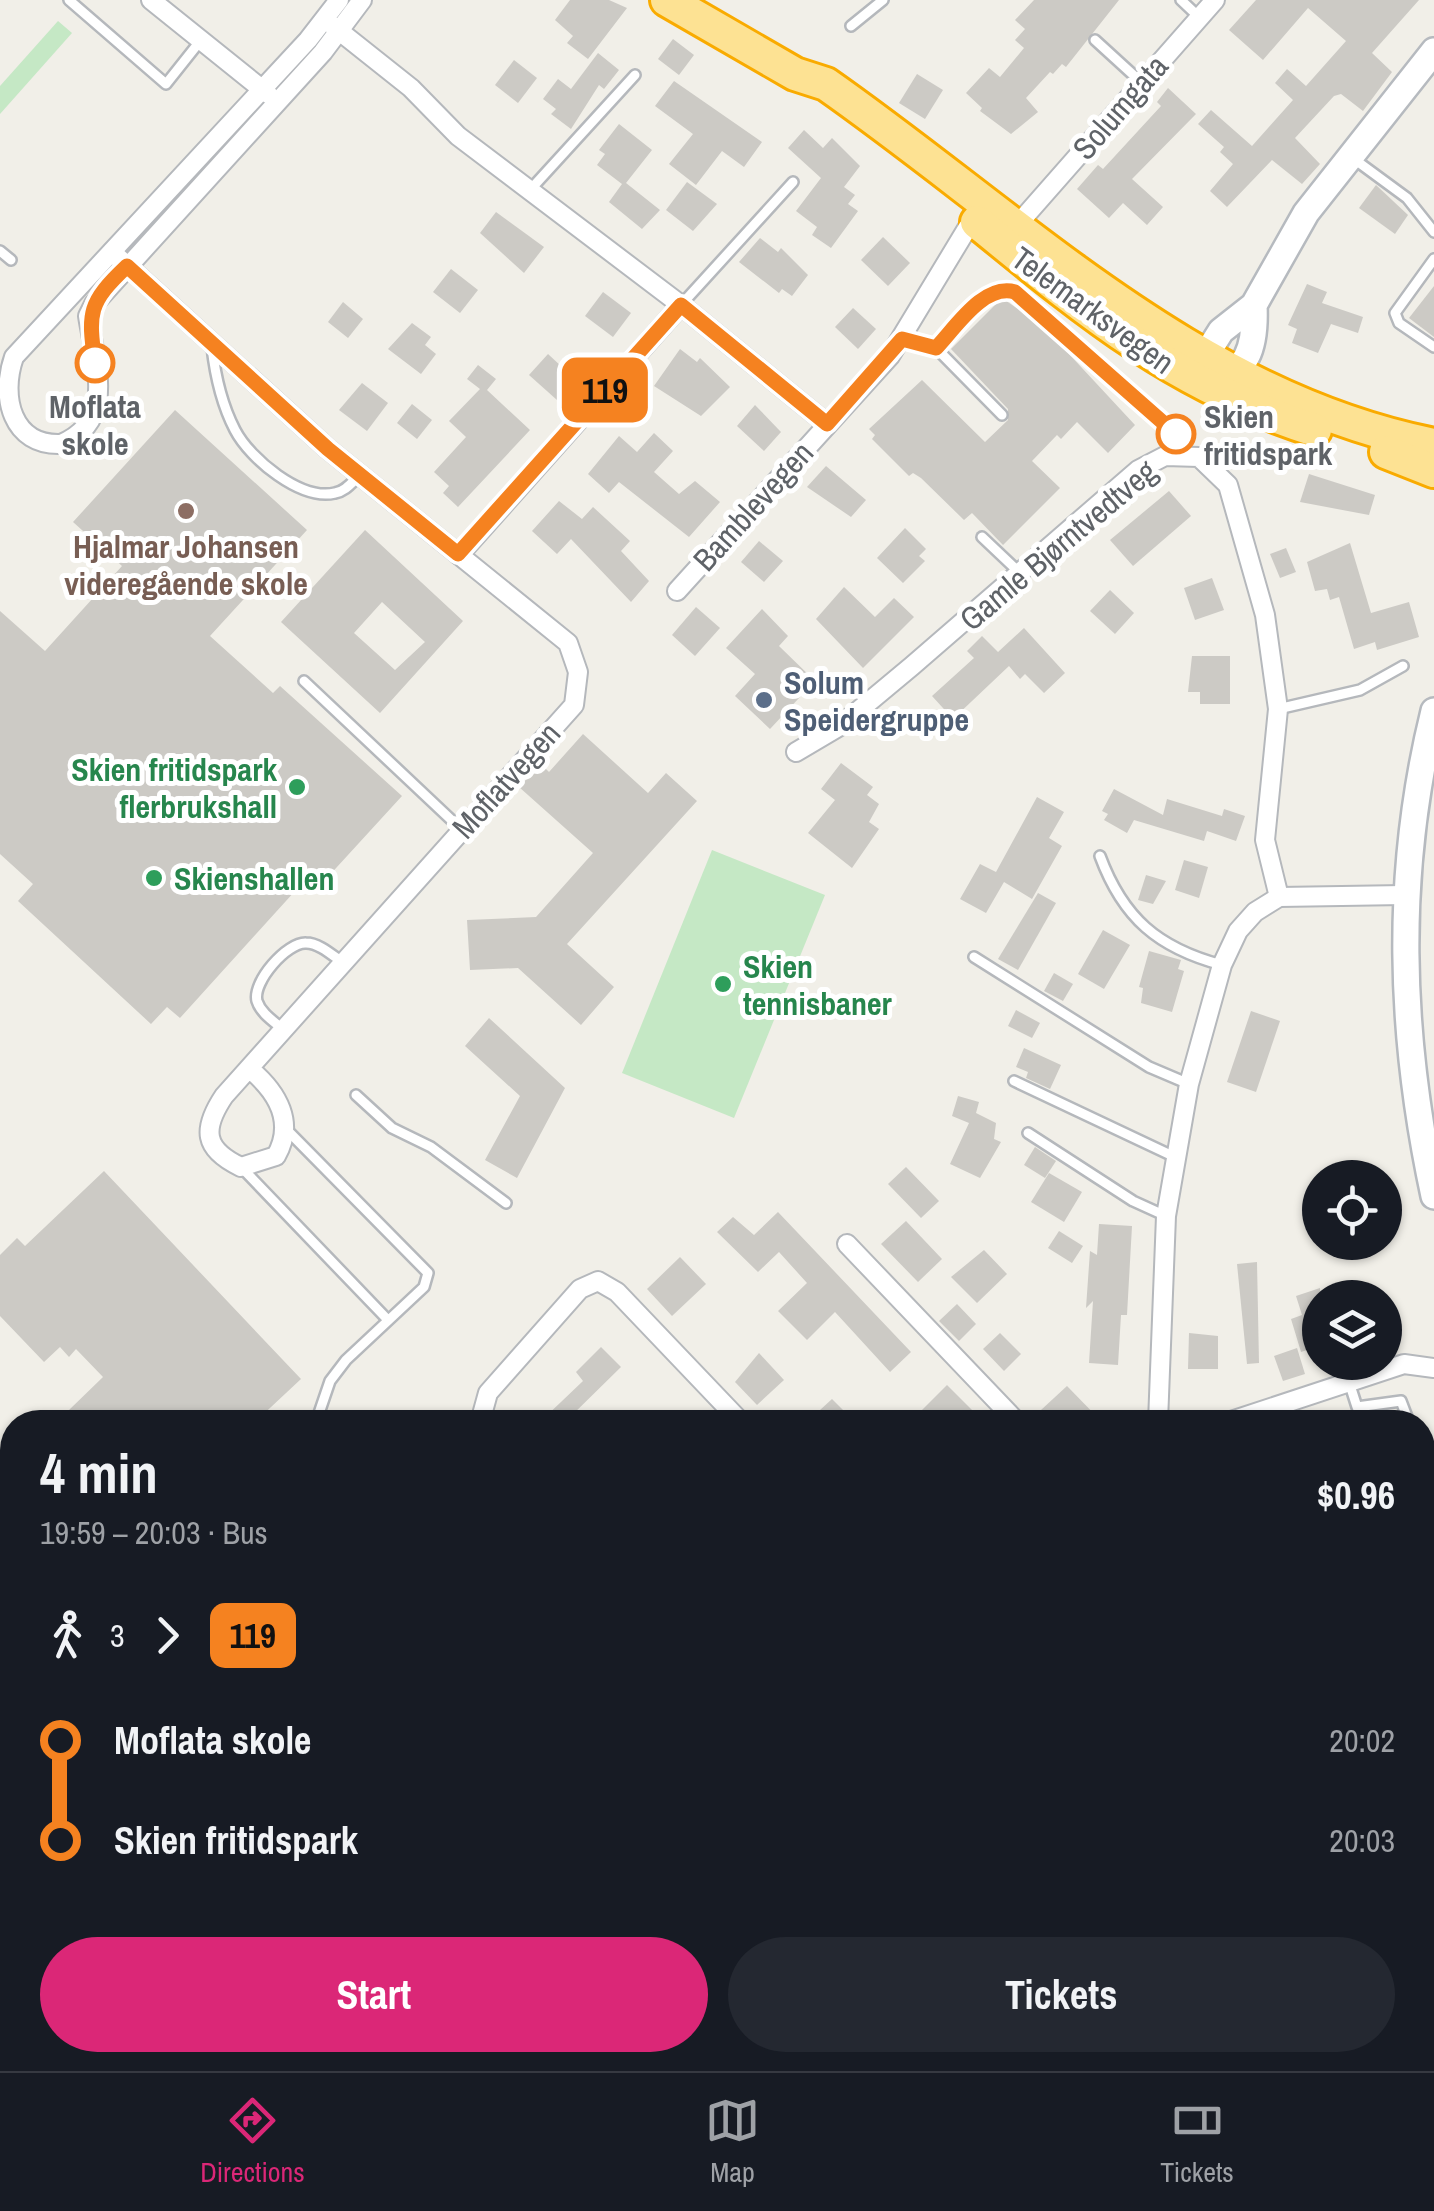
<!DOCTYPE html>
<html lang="en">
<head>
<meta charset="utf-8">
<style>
  body { margin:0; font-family:"Archivo Narrow",sans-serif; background:#242831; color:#f1f3f6; height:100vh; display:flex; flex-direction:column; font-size:38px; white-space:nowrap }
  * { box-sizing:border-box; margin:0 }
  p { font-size:32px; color:#9ea1a6 }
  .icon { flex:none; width:55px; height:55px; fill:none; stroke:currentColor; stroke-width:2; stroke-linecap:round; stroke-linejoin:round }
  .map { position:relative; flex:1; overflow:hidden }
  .panel { position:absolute; left:0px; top:1410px; width:1435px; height:662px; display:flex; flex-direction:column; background:#171b24; border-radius:40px 40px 0 0; box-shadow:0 2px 8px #0004 }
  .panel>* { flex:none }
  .badge { padding:0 20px; border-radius:15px; font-size:35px; line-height:65px }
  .fabs { position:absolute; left:1302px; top:1160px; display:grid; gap:20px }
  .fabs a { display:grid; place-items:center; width:100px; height:100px; border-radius:50%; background:#171b24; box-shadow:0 2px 8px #0004; font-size:50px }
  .map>.badge { position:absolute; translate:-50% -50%; box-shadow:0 0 0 5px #fff }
  .legs { display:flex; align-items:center; gap:15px; height:110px; padding:0 40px; font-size:32px }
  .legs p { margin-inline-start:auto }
  .head { display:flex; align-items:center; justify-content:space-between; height:170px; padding:0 40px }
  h1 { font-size:55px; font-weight:700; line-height:75px }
  .primary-button { display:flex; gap:20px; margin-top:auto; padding:20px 40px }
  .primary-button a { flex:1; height:115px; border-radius:60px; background:#db2777; color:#fff; font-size:40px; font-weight:700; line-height:115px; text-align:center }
  .primary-button a+a { background:#242831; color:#f1f3f6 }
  ul { padding:0 40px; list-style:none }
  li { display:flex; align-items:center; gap:35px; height:100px; font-size:38px }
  li i { display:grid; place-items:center; width:15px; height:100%; margin:0 12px; background:currentColor }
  li i::after { content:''; width:25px; height:25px; margin:-12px; border:8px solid; border-radius:50%; background:#171b24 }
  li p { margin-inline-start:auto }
  li:first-child i { background:linear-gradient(#0000 50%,currentColor 0) }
  li:last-child i { background:linear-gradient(currentColor 50%,#0000 0) }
  .tab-bar { display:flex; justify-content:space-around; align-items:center; height:140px; border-top:2px solid #363941; background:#171b24; font-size:28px; color:#9ea1a6 }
  .tab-bar a { display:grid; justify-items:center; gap:5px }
  .tab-bar .current { color:#db2777 }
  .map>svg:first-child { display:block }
</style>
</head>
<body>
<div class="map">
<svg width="1434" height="2071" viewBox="0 0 1434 2071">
  <rect width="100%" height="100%" fill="#f1efe8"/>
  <g fill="#c5e8c5">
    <polygon points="58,21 72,33 0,114 0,86"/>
    <polygon points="712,850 825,895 734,1118 622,1073"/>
    <polygon points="12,1805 12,2060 238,2060 226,2071 0,2071 0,1816"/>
    <polygon points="567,2060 811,2060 822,2071 556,2071"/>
  </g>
  <g fill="#cccac5" fill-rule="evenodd">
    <polygon points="570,0 609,0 627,8 588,59 567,43 573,36 555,20"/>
    <polygon points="1034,0 1119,0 1066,67 1062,64 1053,74 1050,72 1026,98 1038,112 1011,134 980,111 982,108 966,93 989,68 1000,77 1024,48 1015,40 1025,29 1015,20"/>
    <polygon points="1256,0 1419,0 1372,53 1392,72 1363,111 1341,94 1334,96 1295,138 1320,164 1302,184 1272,160 1227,207 1210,191 1233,164 1220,152 1224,147 1198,124 1211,110 1252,146 1293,100 1275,83 1287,69 1306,86 1346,41 1308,8 1263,60 1229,30"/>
    <polygon points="673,39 694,55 679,75 658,59"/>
    <polygon points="598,53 619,70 604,89 599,85 571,129 551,114 556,109 543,99 558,79 571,89"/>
    <polygon points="514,60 537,78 518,103 495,85"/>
    <polygon points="917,74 943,90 925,119 899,103"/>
    <polygon points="674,81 762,142 744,167 722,151 696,185 669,164 693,134 655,106"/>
    <polygon points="1168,88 1196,114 1132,179 1163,207 1147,225 1123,203 1109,218 1077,189 1098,165 1103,169 1161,106 1157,102"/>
    <polygon points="619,124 652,150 626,183 660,210 642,229 609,202 622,184 597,165 605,154 599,150"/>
    <polygon points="804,130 823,148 832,138 860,166 844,187 855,195 848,204 858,211 831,248 812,235 817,227 796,211 821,178 788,148"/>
    <polygon points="687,182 717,204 693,231 666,210"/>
    <polygon points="1376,185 1408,215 1395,234 1359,208"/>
    <polygon points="496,212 544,247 524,273 480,233"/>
    <polygon points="883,237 910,263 888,286 861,260"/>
    <polygon points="760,238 778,252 781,248 808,275 792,296 782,289 779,293 739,262"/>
    <polygon points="451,269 478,290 460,313 433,292"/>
    <polygon points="1307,284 1327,292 1322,303 1363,317 1358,333 1331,324 1318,353 1292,343 1297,329 1288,325"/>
    <polygon points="1434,286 1434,337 1409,318"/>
    <polygon points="603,292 631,313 613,337 585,316"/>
    <polygon points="1002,298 1043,326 1135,425 1108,453 1077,422 1061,439 1057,435 1032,461 1060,488 1003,545 972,513 964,520 921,478 913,473 909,476 872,439 875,435 869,429 922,380 985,442 1008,420 1008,409 951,349"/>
    <polygon points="343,302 363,319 348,338 328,322"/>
    <polygon points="853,308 876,329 858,349 835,327"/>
    <polygon points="412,323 431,337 425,345 436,354 421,374 388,349"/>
    <polygon points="680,349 697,362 700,358 730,387 701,416 654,386"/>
    <polygon points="548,354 576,380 557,400 529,375"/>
    <polygon points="478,365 496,379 487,390 530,430 458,507 443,493 449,486 434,472 466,437 449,421 480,389 467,379"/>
    <polygon points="362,383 388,403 367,431 339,410"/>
    <polygon points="412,404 432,420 417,439 397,423"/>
    <polygon points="755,405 781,432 764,451 737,426"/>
    <polygon points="175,410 307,530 210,636 273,693 280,686 402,796 326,879 315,869 180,1018 167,1007 151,1024 18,901 33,884 0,854 0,611 45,651 122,566 73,522"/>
    <polygon points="654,433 673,451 654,472 679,494 695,481 720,502 689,537 619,482 609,493 588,474 619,436 637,452"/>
    <polygon points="826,466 866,500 851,517 807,487"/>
    <polygon points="1309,474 1375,495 1369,515 1300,502"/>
    <polygon points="1169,491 1191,516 1133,566 1110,540"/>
    <polygon points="559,501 582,519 593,507 630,541 621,551 649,581 631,602 571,539 557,554 532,531"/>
    <polygon points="905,528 926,549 919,556 925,561 903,583 877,558"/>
    <path d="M365,530L463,621L380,713L281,622ZM382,602L425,642L395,670L354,633Z"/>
    <polygon points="759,541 783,561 764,582 741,562"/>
    <polygon points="1350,543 1371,613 1409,602 1419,637 1377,650 1375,642 1354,649 1339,597 1330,600 1327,589 1315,591 1307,562"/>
    <polygon points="1286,548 1296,572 1280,578 1270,554"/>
    <polygon points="1212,578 1224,610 1195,620 1184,588"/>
    <polygon points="844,587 875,617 894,598 914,617 863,668 816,619"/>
    <polygon points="1110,590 1134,613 1115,634 1090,611"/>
    <polygon points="696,607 720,628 695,656 672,635"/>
    <polygon points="762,609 788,636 779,646 815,681 770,729 735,696 755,674 726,648"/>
    <polygon points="1024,628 1065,673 1044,693 1025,674 1020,679 1009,666 953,719 932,696 974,658 967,651 982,636 998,652"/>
    <polygon points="1192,656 1230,656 1230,704 1200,704 1200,692 1188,692"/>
    <polygon points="583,734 648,793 666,773 697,801 567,944 614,987 581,1025 518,968 470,970 467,920 536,917 593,853 519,787 541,764 549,772"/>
    <polygon points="841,763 873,787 867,795 879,804 869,822 879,829 852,868 808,833 835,800 821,789"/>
    <polygon points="1114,789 1163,815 1167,799 1222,816 1224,809 1245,816 1236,841 1207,831 1204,841 1134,820 1127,833 1104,820 1108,814 1102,811"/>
    <polygon points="1037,797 1064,812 1049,838 1062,846 1032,899 1004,882 986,913 960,899 980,864 996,872"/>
    <polygon points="1184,860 1208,867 1199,898 1175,890"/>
    <polygon points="1146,875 1166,881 1153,904 1138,900"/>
    <polygon points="1038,893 1056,903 1018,970 998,959"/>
    <polygon points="1103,930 1130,945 1104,989 1078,974"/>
    <polygon points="1149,951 1181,960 1178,969 1184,971 1172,1012 1141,1003 1143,988 1139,987"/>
    <polygon points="1054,973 1073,984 1063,1001 1044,991"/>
    <polygon points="1016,1010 1040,1023 1032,1038 1008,1026"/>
    <polygon points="1251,1011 1280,1021 1256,1092 1227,1082"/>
    <polygon points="489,1018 565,1088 517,1178 485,1160 520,1096 465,1046"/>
    <polygon points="1024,1048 1061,1065 1050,1089 1026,1078 1028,1072 1016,1067"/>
    <polygon points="958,1096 979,1102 976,1113 996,1123 994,1139 1001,1142 980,1178 950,1164 969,1123 952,1116"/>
    <polygon points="1035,1147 1056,1161 1045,1178 1024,1165"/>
    <polygon points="906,1167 939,1201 921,1218 888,1184"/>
    <polygon points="104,1171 301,1379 255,1422 81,1422 69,1410 103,1377 76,1349 69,1357 60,1347 44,1362 0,1316 0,1255 17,1238 25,1246"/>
    <polygon points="1049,1173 1082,1192 1064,1222 1031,1202"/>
    <polygon points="778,1212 911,1352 890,1372 835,1312 807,1340 778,1311 807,1283 779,1252 758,1272 717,1232 733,1217 754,1235"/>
    <polygon points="906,1221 942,1259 918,1282 881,1244"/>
    <polygon points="1099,1224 1132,1226 1127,1315 1121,1315 1118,1365 1089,1363 1093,1301 1086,1308 1090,1251 1097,1255"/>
    <polygon points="1059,1231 1083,1246 1072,1263 1048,1248"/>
    <polygon points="984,1250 1007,1274 977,1303 951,1277"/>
    <polygon points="680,1257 706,1284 672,1316 647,1289"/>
    <polygon points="1257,1262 1259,1363 1247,1364 1237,1264"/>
    <polygon points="1320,1288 1320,1358 1317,1358 1313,1348 1301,1352 1291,1319 1302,1315 1296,1296"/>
    <polygon points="957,1304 976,1324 959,1341 939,1321"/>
    <polygon points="1000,1333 1021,1354 1004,1371 983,1349"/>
    <polygon points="1189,1333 1218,1336 1218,1369 1188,1369"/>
    <polygon points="601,1347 621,1367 565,1422 540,1422 583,1381 576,1372"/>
    <polygon points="1297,1348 1305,1374 1283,1381 1274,1356"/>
    <polygon points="759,1353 784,1380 757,1405 735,1382"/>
    <polygon points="947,1385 984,1422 935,1422 922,1410"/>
    <polygon points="1067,1386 1102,1422 1053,1422 1041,1410"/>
    <polygon points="832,1399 855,1422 807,1422"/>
  </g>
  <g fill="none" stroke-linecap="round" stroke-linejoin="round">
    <g stroke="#b5b8bc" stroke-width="14">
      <g id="lane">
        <polyline points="69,0 166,84 201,40"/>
        <polyline points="1181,0 1199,17"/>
        <polyline points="851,26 883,0"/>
        <polyline points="1095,40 1141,82"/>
        <polyline points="1354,159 1407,198 1434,232"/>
        <polyline points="530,190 635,75"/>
        <polyline points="0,251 11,260"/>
        <polyline points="1434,259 1395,313 1399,323 1434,347"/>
        <polyline points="681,305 793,182"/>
        <polyline points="902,339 936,348 1002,415"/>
        <path d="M212,347C215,374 222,405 235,430C250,459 301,501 335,493C346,491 352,482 360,475"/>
        <polyline points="936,348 990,293 997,289 1015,291 1166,422 1175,433 1182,456"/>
        <polyline points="982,537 1020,573"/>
        <polyline points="304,681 462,830"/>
        <polyline points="1278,709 1360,690 1403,666"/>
        <path d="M1100,856C1123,918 1158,948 1222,965"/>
        <polyline points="974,957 1149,1067 1189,1084"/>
        <path d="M285,1031C275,1022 261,1014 257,1001C252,982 287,942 306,943C319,943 332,955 342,962"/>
        <polyline points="1014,1081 1177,1158"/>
        <polyline points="356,1095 392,1128 431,1147 506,1203"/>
        <polyline points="287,1130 428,1273 424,1287 346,1360 330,1381 316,1422"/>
        <polyline points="1028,1133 1133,1201 1166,1216"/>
        <polyline points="241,1167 387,1319"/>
        <polyline points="1349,1382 1357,1407 1401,1401 1409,1422"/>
        <polyline points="1251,2070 1293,2060"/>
        <polyline points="498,2071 509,2060"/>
      </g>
    </g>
    <g stroke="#b5b8bc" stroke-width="22">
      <g id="street">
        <polyline points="151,0 268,94"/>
        <path d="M339,0L308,40L14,357C0,397 12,446 61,444C117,421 95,363 88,316L94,304L323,52L362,0"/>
        <polyline points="333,26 411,88 458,136 681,305 827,424"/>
        <polyline points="1026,215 1215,0"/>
        <path d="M112,252L328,449L568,643L578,672L574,705L224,1096C202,1129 203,1149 241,1167L276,1156C295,1123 278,1093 251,1070"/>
        <polyline points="459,555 681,305"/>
        <polyline points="677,591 890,356 968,227"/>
        <polyline points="796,752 840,726 912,666 1138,470 1165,456 1199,457 1228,485 1265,615 1278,709 1265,840 1279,897"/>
        <polyline points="847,1244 1017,1422"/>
        <polyline points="480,1422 488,1393 580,1289 598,1281 617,1292 741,1422"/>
        <polyline points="1158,1422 1166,1216 1189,1084 1222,965 1238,931 1255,912 1279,897 1404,895"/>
        <polyline points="1228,1422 1404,1364 1434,1368"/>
        <polyline points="1422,1741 1434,1739"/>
        <polyline points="968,2060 978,2071"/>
        <polyline points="1250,2060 1252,2071"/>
      </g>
    </g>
    <g stroke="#b6babf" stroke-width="30">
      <g id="secondary">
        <path d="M1254,305C1256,349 1248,370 1208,389L1204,358L1221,331L1254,305L1306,213L1434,51"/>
        <path d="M1434,711C1394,873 1399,1033 1434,1196"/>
      </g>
    </g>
    <g stroke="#f9ab00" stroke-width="38">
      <g id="highway">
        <path d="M667,0L795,74L826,84C1019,219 1195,398 1434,445"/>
        <path d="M977,222C1086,311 1177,387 1315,430"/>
        <polyline points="1386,452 1434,471"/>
      </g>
    </g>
    <use href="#lane" stroke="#fff" stroke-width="9"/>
    <use href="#street" stroke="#fff" stroke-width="18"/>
    <use href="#secondary" stroke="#fff" stroke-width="25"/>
    <use href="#highway" stroke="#fde293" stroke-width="32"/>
  </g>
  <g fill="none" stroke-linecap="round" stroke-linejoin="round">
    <g stroke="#fff" stroke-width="22">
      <path id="line-1" d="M95,363C88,312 88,303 127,266L328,449L458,554L681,305L827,424L902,339L936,348C956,327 984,283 1015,292L1176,434"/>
    </g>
    <use href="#line-1" stroke="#f58220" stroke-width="15"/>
  </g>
  <g fill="#fff" stroke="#f58220" stroke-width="5">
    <circle cx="95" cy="363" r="18"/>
    <circle cx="1176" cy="434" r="18"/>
  </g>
  <circle fill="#8d6e63" stroke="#fff" stroke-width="4" cx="186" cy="511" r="10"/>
  <circle fill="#5c6f8a" stroke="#fff" stroke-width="4" cx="764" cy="700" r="10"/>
  <g fill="#2e9e5b" stroke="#fff" stroke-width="4">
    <circle cx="297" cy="787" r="10"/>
    <circle cx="154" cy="878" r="10"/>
    <circle cx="723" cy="984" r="10"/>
  </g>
  <g text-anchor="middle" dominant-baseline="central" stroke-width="10" stroke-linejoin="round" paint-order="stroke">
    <g font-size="32" fill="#5f6368" stroke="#fff">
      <text transform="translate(1120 107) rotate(-49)">Solumgata</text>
      <text transform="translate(1093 310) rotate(36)">Telemarksvegen</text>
      <text transform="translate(753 506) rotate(-48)">Bamblevegen</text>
      <text transform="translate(1058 545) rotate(-40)">Gamle Bjørntvedtveg</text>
      <text transform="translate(506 780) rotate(-48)">Moflatvegen</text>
    </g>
    <g font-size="32" font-weight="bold" fill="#5f6368" stroke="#fff">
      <text x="95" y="406">Moflata<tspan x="95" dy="37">skole</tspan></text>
      <text x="1204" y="416" text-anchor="start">Skien<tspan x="1204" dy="37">fritidspark</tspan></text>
    </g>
    <g font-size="32" font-weight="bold" fill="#785e54" stroke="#fff">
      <text x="186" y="546">Hjalmar Johansen<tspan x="186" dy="37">videregående skole</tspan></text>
    </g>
    <g font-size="32" font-weight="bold" fill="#4e5e75" stroke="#fff" text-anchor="start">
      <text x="784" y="682">Solum<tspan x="784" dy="37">Speidergruppe</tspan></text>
    </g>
    <g font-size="32" font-weight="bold" fill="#27864d" stroke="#fff" text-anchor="start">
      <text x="277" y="769" text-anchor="end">Skien fritidspark<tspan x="277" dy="37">flerbrukshall</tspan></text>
      <text x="174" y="878">Skienshallen</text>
      <text x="743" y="966">Skien<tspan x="743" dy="37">tennisbaner</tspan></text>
    </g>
  </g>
</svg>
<div class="fabs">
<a><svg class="icon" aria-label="locate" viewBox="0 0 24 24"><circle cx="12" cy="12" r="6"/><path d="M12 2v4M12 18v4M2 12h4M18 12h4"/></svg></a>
<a><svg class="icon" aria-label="layers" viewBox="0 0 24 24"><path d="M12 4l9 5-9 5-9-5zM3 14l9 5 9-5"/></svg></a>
</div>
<b class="badge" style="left:605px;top:390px;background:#f58220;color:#111">119</b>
<section class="panel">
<div class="head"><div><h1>4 min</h1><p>19:59 – 20:03 · Bus</p></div><b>$0.96</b></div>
<div class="legs"><svg class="icon" aria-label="walk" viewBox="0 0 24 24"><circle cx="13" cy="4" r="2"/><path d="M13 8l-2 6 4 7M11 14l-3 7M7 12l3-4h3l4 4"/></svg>3<svg class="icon" aria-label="forward" viewBox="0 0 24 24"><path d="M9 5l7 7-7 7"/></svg><b class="badge" style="background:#f58220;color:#111">119</b></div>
<ul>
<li><i style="color:#f58220"></i><b>Moflata skole</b><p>20:02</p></li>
<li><i style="color:#f58220"></i><b>Skien fritidspark</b><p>20:03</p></li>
</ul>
<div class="primary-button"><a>Start</a><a>Tickets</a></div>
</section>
</div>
<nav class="tab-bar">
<a class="current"><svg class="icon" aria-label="directions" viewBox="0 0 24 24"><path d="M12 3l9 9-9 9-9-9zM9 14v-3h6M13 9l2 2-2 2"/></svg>Directions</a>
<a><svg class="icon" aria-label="map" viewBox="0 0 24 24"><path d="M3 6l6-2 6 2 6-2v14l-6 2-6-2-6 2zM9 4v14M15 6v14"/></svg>Map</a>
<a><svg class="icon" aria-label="tickets" viewBox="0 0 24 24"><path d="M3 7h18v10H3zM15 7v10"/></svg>Tickets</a>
</nav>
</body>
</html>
